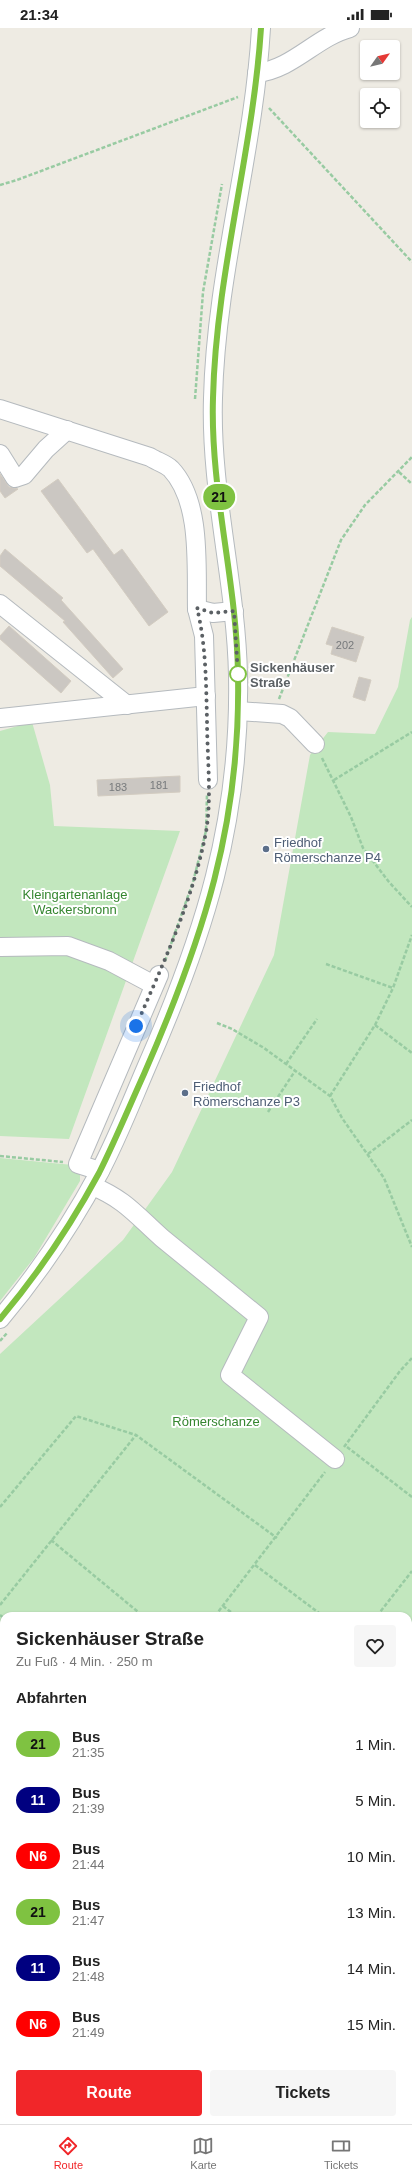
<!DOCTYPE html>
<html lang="de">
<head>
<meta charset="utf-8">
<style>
  body { margin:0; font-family:Helvetica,sans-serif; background:#f6f6f6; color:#222; height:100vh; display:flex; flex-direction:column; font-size:15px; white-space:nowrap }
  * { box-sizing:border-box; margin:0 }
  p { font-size:13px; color:#767676 }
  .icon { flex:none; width:22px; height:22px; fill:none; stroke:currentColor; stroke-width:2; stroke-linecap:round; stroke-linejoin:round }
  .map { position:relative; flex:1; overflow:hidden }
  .drawer { position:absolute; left:0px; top:1584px; width:412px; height:512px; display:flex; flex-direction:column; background:#fff; border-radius:12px 12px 0 0; box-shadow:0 1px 3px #0004 }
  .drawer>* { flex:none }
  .badge { padding:0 8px; border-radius:13px; font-size:14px; line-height:26px }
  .needle { width:26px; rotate:56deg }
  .tools { position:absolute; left:360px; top:12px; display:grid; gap:8px }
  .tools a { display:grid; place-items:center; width:40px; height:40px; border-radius:4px; background:#fff; box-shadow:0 1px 3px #0004; font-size:20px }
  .you { position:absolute; width:20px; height:20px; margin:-10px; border:3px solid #fff; border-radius:50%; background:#1a73e8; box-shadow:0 0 0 6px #1a73e833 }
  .map>.badge { position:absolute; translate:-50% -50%; box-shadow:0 0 0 2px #fff }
  h2 { padding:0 16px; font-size:15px; line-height:36px }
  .round { display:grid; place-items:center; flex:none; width:42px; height:42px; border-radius:4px; background:#f6f6f6 }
  .overview { display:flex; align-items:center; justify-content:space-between; height:68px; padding:0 16px }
  h1 { font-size:19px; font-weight:800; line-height:30px }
  .primary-button { display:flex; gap:8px; margin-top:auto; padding:8px 16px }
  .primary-button a { flex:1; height:46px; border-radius:4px; background:#f12629; color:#fff; font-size:16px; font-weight:800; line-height:46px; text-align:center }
  .primary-button a+a { background:#f6f6f6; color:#222 }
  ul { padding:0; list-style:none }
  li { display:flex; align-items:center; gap:12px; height:56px; padding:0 16px }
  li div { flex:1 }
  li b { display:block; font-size:15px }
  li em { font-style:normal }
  li .badge { min-width:44px; font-weight:700; text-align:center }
  .status { display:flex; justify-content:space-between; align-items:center; height:28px; padding:0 20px; background:#fff; direction:ltr }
  .status svg { height:11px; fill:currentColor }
  .tabs { display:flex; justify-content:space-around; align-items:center; height:56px; border-top:1px solid #e0e0e0; background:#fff; font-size:11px; color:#767676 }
  .tabs a { display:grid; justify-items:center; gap:2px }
  .tabs .on { color:#f12629 }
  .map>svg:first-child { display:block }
</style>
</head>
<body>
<div class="status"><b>21:34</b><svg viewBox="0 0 49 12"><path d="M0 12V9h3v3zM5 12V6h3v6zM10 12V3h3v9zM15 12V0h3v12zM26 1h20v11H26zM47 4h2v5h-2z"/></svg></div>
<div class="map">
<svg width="412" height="2096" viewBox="0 0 412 2096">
  <rect width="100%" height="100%" fill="#eeebe3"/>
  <g fill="#c2e7be">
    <polygon points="412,589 412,2038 408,2037 408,1588 4,1588 4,1840 0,1838 0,1326 123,1212 172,1144 274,927 310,727 328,704 375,706 398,659 410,592"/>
    <polygon points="32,694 50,757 54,798 180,803 69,1111 0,1108 0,703"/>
    <polygon points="0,1130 73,1137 80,1143 80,1153 34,1230 0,1273"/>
    <polygon points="207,2092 379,2092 378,2096 206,2096"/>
  </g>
  <g fill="#cbc7c2" stroke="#d3ccc1">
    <polygon points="0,446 9,459 18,461 5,470 0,463"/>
    <polygon points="58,451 114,527 122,521 168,584 149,598 93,521 87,525 41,463"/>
    <polygon points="5,521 63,570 61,572 123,641 113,650 63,594 65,593 0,538 0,528"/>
    <polygon points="9,598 71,653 61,665 0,611 0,608"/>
    <polygon points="332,599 364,609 356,634 331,626 333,618 326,616"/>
    <polygon points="359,649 371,652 365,673 353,669"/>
    <polygon points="180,748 180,764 98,768 97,752"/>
  </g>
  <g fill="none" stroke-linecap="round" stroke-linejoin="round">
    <g stroke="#b5babe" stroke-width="20">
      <g id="minor">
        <path d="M257,45C293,41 316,9 350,0"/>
        <path d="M0,381L150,429C156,433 166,436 171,441C202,474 196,539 197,581L213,585L234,583"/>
        <polyline points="0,426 15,450 24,447 46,421 67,402"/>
        <polyline points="0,576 127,677"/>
        <polyline points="197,581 204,608 208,752"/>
        <polyline points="238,683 282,686 290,690 315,716"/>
        <polyline points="0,690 206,668"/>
        <polyline points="0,919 68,918 109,933 154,957"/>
        <polyline points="100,1143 78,1136 159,947"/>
        <path d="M92,1158C125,1171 137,1188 162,1210C194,1236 227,1263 259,1289L230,1347L335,1431"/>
        <path d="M0,1291C38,1246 71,1197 99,1145C117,1111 131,1075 146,1040C204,908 241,793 238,647C236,554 210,463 213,370C216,245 254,124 261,0"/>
        <polyline points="0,2001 4,2001"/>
        <polyline points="408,2052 412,2053"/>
      </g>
    </g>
    <g stroke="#98cba2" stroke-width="2.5" stroke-dasharray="4 2" stroke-linecap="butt">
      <polyline points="269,80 412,234"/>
      <polyline points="0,157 17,152 238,69"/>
      <polyline points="195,371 203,264 222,156"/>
      <polyline points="399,444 412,456"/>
      <polyline points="279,671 341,512 365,477 412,429"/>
      <polyline points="322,730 351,789 363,820 389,854 412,879"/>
      <polyline points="334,752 412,704"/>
      <polyline points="165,933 193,854 206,803 207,766"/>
      <polyline points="326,936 393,960"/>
      <polyline points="217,995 232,1001 264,1020 330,1068 342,1090 384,1150 412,1219"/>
      <polyline points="375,997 412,1025"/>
      <polyline points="286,1036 317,991"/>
      <polyline points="330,1068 375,997 393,960 412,907"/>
      <polyline points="268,1084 295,1043"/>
      <polyline points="368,1126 412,1092"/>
      <polyline points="0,1128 63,1134"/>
      <polyline points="0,1313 7,1305"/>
      <polyline points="344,1419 400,1343 412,1330"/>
      <polyline points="347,1419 412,1469"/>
      <polyline points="0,1479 76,1388 136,1407"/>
      <polyline points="51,1512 143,1588"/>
      <polyline points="255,1537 323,1588"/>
      <polyline points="0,1577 136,1407 277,1510"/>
      <polyline points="223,1578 236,1588"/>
      <polyline points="0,1587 4,1590"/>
      <polyline points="215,1588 325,1444"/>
      <polyline points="377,1588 412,1543"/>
      <polyline points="0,1637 3,1632"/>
      <polyline points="408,1654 412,1658"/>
      <polyline points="408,1709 412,1704"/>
      <polyline points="408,1721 412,1724"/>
      <polyline points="408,1795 412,1798"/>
      <polyline points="0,1801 4,1802"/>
      <polyline points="408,1809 412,1804"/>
      <polyline points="408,1850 412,1845"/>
      <polyline points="408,1960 412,1963"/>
      <polyline points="0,1975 4,1976"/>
      <polyline points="205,2096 205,2092"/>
    </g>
    <use href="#minor" stroke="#fff" stroke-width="18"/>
  </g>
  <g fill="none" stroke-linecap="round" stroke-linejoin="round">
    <g stroke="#fff" stroke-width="9">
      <path id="line" d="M0,1291C38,1246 71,1197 99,1145C115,1113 129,1079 144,1046C203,911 241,796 238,647C237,554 210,463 213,370C216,245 253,124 261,0"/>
    </g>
    <use href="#line" stroke="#7fc241" stroke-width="6"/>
    <path stroke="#5b6064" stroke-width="4" stroke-dasharray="0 7.2" d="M136,998C163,936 193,872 206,804C212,770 207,727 207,692C206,654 206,617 197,580L213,585L234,583L238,646"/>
  </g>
  <circle fill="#fff" stroke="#7fc241" stroke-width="2" cx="238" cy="646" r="8"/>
  <g fill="#5c6f8a" stroke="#fff" stroke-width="1.5">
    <circle cx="266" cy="821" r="4"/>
    <circle cx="185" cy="1065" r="4"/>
  </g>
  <g text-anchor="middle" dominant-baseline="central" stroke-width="4" stroke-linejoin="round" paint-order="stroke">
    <g font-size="11" fill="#777a7c">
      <text x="345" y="617">202</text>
      <text x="159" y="757">181</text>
      <text x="118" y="759">183</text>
    </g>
    <g font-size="13" font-weight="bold" fill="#5b6064" stroke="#fff" text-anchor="start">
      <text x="250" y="639">Sickenhäuser<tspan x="250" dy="15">Straße</tspan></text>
    </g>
    <g font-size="13" fill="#4e5e75" stroke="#fff" text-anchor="start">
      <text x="274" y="814">Friedhof<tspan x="274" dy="15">Römerschanze P4</tspan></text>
      <text x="193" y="1058">Friedhof<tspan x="193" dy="15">Römerschanze P3</tspan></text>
    </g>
    <g font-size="13" fill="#358630" stroke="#fff">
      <text x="75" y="866">Kleingartenanlage<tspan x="75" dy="15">Wackersbronn</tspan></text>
      <text x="216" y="1393">Römerschanze</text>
    </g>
  </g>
</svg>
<div class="tools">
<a><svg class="needle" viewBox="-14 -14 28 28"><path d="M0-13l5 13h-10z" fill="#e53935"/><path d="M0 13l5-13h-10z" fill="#767676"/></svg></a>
<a><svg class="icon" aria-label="locate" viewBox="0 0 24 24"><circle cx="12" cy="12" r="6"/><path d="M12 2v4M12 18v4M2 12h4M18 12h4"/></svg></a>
</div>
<div class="you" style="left:136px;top:998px"></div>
<b class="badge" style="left:219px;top:469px;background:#7fc241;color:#111">21</b>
<section class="drawer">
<div class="overview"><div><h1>Sickenhäuser Straße</h1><p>Zu Fuß · 4 Min. · 250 m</p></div><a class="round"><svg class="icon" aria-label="heart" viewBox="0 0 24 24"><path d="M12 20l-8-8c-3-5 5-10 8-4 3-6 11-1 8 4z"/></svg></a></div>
<h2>Abfahrten</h2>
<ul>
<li><span class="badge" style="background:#7fc241;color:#111">21</span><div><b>Bus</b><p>21:35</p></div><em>1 Min.</em></li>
<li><span class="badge" style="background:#000080;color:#fff">11</span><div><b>Bus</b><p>21:39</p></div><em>5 Min.</em></li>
<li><span class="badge" style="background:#f00;color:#fff">N6</span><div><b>Bus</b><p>21:44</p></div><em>10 Min.</em></li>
<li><span class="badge" style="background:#7fc241;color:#111">21</span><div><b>Bus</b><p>21:47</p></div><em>13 Min.</em></li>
<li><span class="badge" style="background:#000080;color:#fff">11</span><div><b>Bus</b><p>21:48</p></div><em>14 Min.</em></li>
<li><span class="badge" style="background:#f00;color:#fff">N6</span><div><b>Bus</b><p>21:49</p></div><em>15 Min.</em></li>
</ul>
<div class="primary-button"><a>Route</a><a>Tickets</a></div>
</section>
</div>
<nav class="tabs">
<a class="on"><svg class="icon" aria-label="directions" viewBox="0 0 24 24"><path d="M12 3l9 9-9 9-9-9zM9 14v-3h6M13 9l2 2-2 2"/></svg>Route</a>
<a><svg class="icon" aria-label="map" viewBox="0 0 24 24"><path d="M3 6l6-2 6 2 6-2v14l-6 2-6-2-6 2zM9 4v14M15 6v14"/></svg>Karte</a>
<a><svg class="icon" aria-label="tickets" viewBox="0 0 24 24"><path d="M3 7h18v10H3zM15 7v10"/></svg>Tickets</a>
</nav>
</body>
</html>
